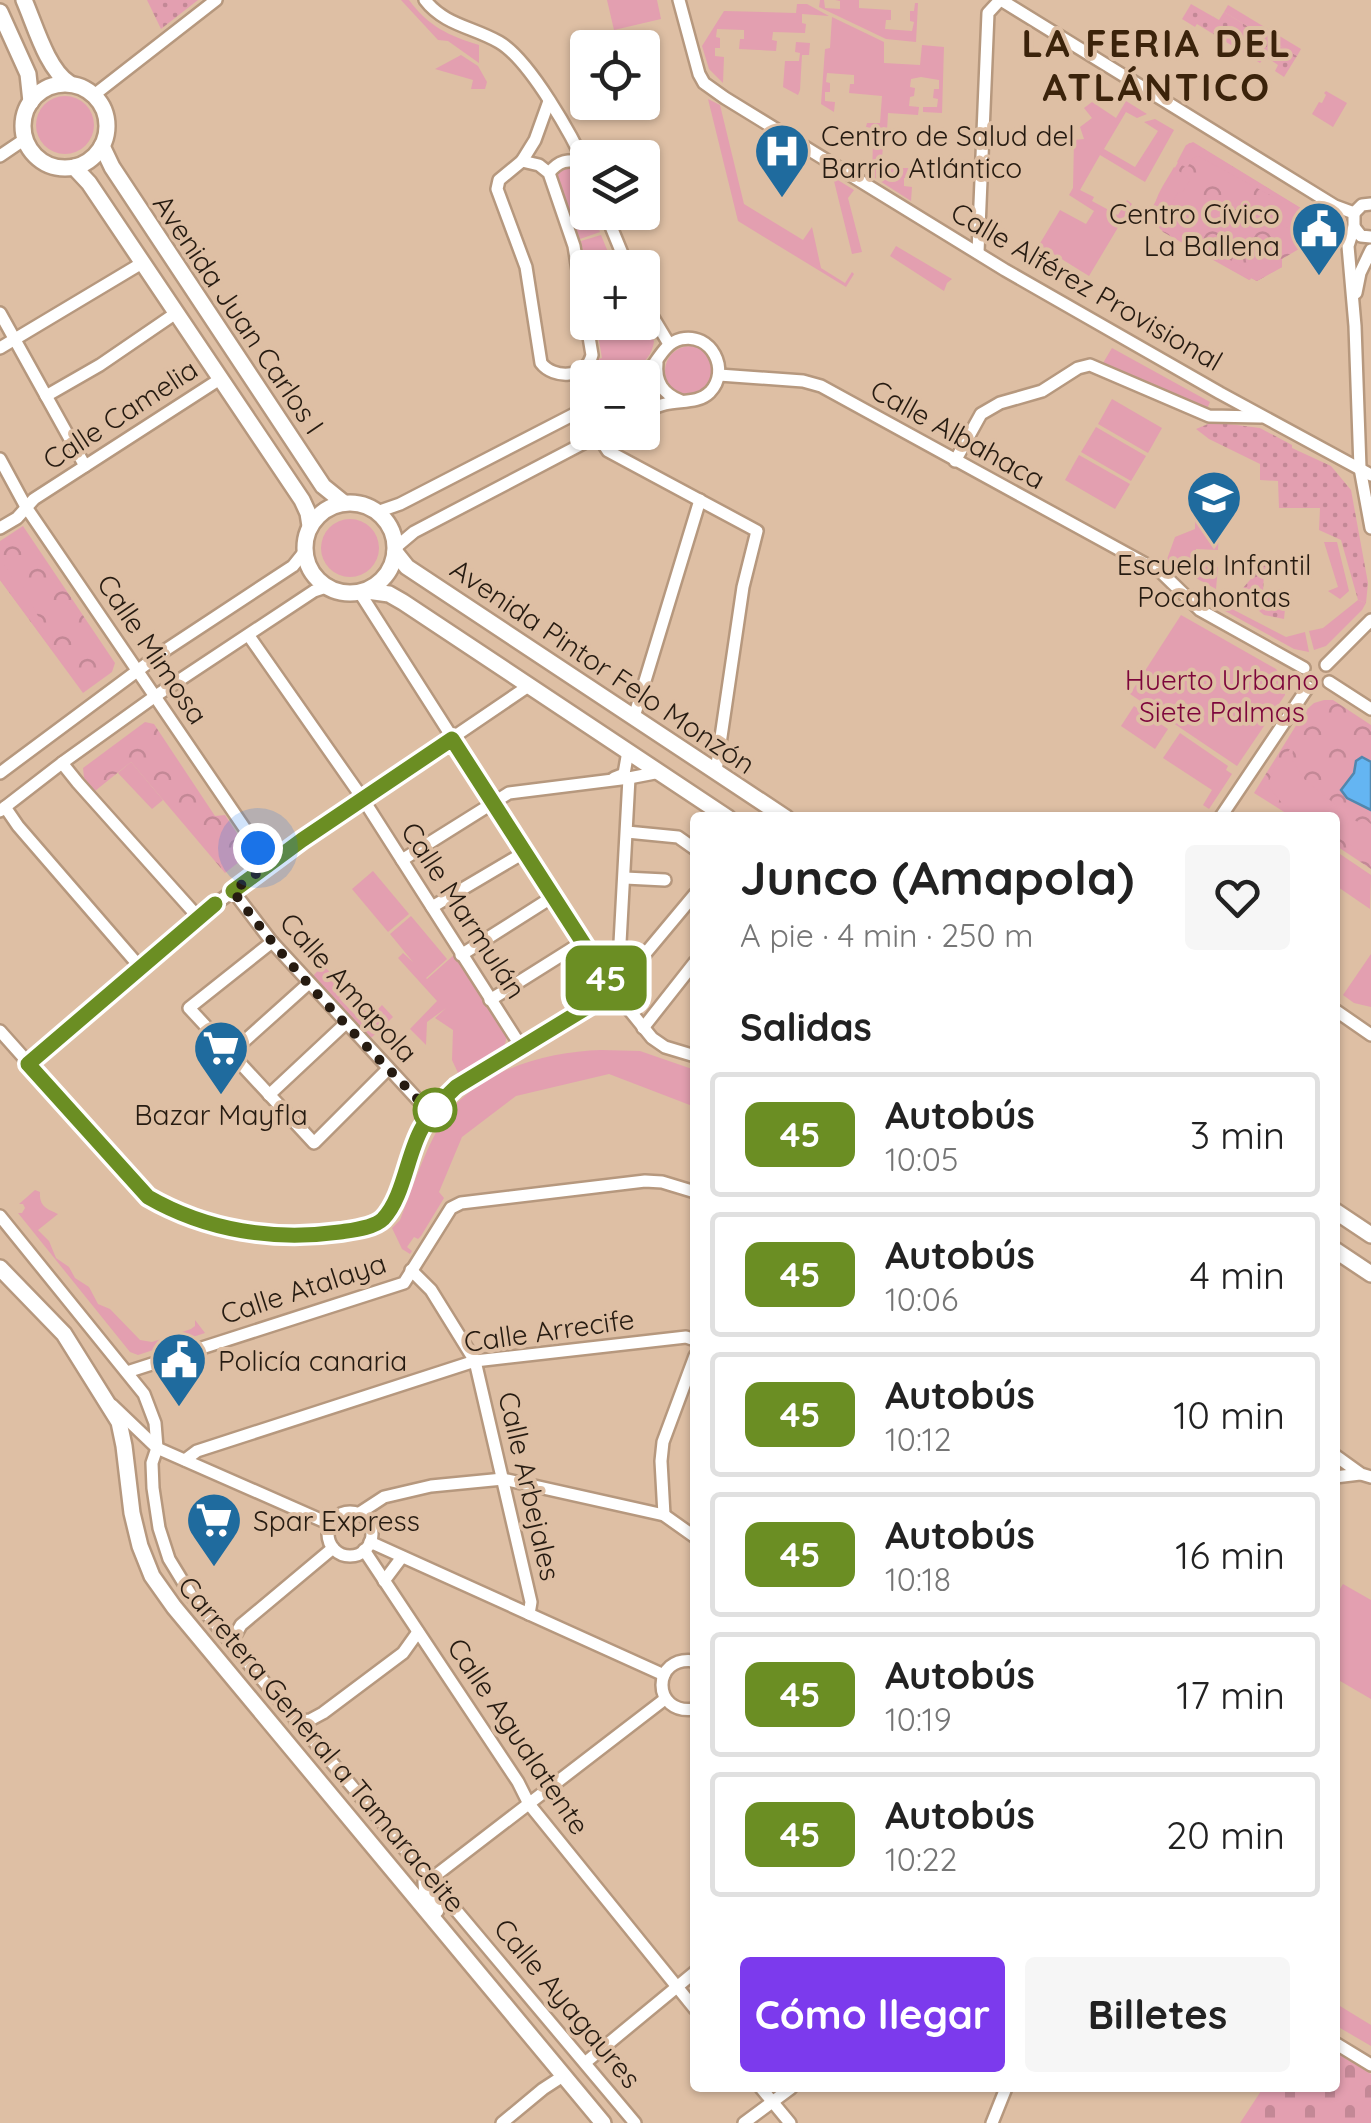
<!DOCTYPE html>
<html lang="es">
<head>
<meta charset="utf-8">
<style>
  body { margin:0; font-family:Quicksand,sans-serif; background:#f6f6f6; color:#222; height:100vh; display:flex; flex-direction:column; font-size:38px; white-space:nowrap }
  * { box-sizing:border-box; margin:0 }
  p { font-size:32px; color:#767676 }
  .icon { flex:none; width:55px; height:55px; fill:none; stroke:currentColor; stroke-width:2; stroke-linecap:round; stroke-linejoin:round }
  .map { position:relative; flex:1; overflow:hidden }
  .sheet { position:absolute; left:690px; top:812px; width:650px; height:1280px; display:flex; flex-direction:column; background:#fff; border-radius:10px; box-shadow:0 2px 8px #0004 }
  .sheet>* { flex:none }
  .badge { padding:0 20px; border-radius:15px; font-size:35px; line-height:65px }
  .tools { position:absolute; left:570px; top:30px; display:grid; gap:20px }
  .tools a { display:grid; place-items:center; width:90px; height:90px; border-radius:10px; background:#fff; box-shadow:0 2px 8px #0004; font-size:50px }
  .you { position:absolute; width:50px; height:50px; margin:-25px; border:8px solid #fff; border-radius:50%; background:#1a73e8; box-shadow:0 0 0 15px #1a73e833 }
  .map>.badge { position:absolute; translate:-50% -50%; box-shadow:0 0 0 5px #fff }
  h2 { padding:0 50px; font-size:38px; line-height:90px }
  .round { display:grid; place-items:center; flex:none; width:105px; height:105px; border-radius:10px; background:#f6f6f6 }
  .headline { display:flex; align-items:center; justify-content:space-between; height:170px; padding:0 50px }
  h1 { font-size:48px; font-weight:700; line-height:75px }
  .button { display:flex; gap:20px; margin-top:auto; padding:20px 50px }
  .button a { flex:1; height:115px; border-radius:10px; background:#7c3aed; color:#fff; font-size:40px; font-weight:700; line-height:115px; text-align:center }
  .button a+a { background:#f6f6f6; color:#222 }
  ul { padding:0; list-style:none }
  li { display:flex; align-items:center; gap:30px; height:125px; margin:0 20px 15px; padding:0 30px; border:5px solid #e0e0e0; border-radius:10px }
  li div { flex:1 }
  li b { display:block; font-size:38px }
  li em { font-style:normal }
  li .badge { min-width:110px; font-weight:700; text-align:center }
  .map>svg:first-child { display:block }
</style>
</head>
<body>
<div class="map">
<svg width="1371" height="2123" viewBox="0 0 1371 2123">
  <defs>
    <pattern id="grass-dots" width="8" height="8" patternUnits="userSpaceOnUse" patternTransform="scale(2.5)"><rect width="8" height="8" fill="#e39fb0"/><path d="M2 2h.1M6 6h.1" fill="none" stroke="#c38896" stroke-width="1.8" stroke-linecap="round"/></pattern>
    <pattern id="cemetery-stones" width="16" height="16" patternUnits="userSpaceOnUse" patternTransform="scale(2.5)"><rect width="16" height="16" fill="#e39fb0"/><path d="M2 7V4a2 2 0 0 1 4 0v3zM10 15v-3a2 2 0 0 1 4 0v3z" fill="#c38896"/></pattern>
    <pattern id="park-crowns" width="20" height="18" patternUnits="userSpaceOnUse" patternTransform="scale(2.5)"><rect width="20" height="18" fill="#e39fb0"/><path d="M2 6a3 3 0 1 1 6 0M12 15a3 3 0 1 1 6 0" fill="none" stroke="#c38896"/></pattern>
  </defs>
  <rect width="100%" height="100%" fill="#debfa4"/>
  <g fill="url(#grass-dots)">
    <polygon points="147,0 198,0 161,29"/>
    <polygon points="1191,4 1219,20 1224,12 1297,56 1284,77 1275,71 1278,65 1265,56 1260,63 1197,24 1195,27 1182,19"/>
    <polygon points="1221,423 1260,428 1292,445 1292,448 1331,466 1351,490 1368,583 1366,603 1358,600 1341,540 1319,530 1320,508 1279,508 1278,481 1260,480 1260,464 1209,439 1196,429 1208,424"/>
    <polygon points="1261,558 1270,559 1270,569 1264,570 1263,594 1278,596 1279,589 1287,589 1284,619 1264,615 1238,594 1260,568"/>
  </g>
  <polygon fill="url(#cemetery-stones)" points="1335,2052 1371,2074 1371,2123 1240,2123 1263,2088 1335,2088"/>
  <g fill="url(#park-crowns)">
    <polygon points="1189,143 1194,143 1332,227 1334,237 1326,233 1282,259 1282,267 1257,281 1251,278 1249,280 1163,232 1155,221 1153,206"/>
    <polygon points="23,526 115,663 112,672 83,693 0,580 0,541"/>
    <polygon points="1324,700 1333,700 1371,725 1371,869 1335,845 1335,818 1292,817 1254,793 1305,711 1314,703"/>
    <polygon points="145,722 154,724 215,816 225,815 254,859 249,863 244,858 225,873 131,762 95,791 84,778 83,768"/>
  </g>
  <g fill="#e39fb0">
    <path d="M401,0H409C428,26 449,36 479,45V63L448,41L438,40Z"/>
    <polygon points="607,0 657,0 661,19 614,30"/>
    <polygon points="820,0 824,0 825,8 840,9 840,1 835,0 859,0 859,8 891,10 891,20 886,20 885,29 912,31 914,22 910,21 910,11 914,11 915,3 918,3 916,42 886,39 819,7"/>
    <polygon points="797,4 807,4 829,16 802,14 802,23 806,24 805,33 773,32 772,40 777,41 776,51 739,49 740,39 744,39 744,30 717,29 716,37 720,38 720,48 715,48 715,56 724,57 723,83 709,69 702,46 724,11 796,13"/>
    <polygon points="1228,5 1301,49 1297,56 1224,12"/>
    <polygon points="832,17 884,42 884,63 920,65 922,45 944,47 942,113 923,112 923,107 937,107 938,99 933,98 934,89 939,89 939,80 921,77 911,79 910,87 915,88 914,96 910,97 909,106 919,107 918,115 888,113 887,131 866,127 867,123 880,123 882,96 849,93 850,84 854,84 854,75 827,73 826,82 830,83 830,92 825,92 825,101 835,102 834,112 821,104 825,49 830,48"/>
    <polygon points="796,42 810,43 809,55 802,55 800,90 798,95 783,87 785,61 799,61 800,53 795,52"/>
    <polygon points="461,55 478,66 487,82 485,89 471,89 473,80 435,69"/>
    <polygon points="1326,91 1347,103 1333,127 1312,114 1319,102 1322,103 1326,95 1324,93"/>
    <circle cx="65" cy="125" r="29"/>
    <polygon points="708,99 720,105 744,204 803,240 812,227 821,268 845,283 852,272 854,274 846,287 738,221"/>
    <polygon points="1126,101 1147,114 1137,118 1126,112 1104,149 1135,167 1158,131 1144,122 1155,119 1174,130 1145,182 1100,155 1080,190 1094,197 1092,201 1118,215 1127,200 1132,204 1089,276 1039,245 1060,210 1086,224 1094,211 1069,195 1073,188 1074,140 1084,139 1080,127 1092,118 1084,108 1092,102 1116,118"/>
    <polygon points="878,133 893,135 893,139 879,138 879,147 883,147 882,157 878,157 878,166 887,168 910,168 909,178 904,178 904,186 912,187 911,201 872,176 873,141"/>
    <polygon points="1193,142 1310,214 1307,218 1286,228 1272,219 1282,203 1277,199 1198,156 1193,158 1187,168 1177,162 1186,145"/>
    <path d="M567,166C580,174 587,198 588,212L592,213L600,232L580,239L560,182L555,183L554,177L559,169Z"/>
    <path d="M1174,167L1190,180L1182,193L1178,192L1168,211L1172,225L1176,229L1244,268L1257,247L1282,259V267L1257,281L1251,278L1250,280L1160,229C1145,207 1163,187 1174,167Z"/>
    <polygon points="833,177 854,190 848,198 862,252 852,254"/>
    <polygon points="601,235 614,267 588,268 587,274 581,241"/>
    <polygon points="896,246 952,279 947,283 944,291 890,256"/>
    <path d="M596,323H641L654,341C651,372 609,380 584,376L591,369L595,360L602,358Z"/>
    <circle cx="690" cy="371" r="25"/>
    <polygon points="1112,348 1210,402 1207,409 1103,363"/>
    <polygon points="1112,399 1162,428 1148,453 1098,424"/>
    <polygon points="1096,427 1146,456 1131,481 1081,452"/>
    <polygon points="1079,455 1130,484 1115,509 1065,480"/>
    <polygon points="1196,492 1207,493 1205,530 1219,531 1218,550 1196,549 1195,566 1218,567 1216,589 1166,562 1175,537 1195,529"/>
    <circle cx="350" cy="548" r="29"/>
    <polygon points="1324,542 1337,542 1349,591 1340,599 1328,591 1338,587"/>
    <path d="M0,559L12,576L11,578L18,584L20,582C27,592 32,604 36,613C46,629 56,626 52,650L0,580Z"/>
    <polygon points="1207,596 1286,637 1305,632 1309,652 1294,649 1207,601"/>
    <polygon points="1358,600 1366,603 1362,610 1326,646 1314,650 1309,631 1323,628"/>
    <polygon points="1181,615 1276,669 1285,681 1285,695 1237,766 1130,694"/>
    <polygon points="1134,706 1168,729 1155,749 1121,726"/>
    <polygon points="1180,733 1228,766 1226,770 1232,774 1209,809 1203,805 1212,790 1163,758"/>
    <polygon points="1290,749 1293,749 1292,760 1305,780 1356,821 1360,823 1367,821 1371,824 1371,857 1335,836 1335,818 1305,817 1282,803 1269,787 1269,781 1278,758 1284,758"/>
    <polygon points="131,762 163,800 152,809 118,773"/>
    <polygon points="1337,852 1371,875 1370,909 1335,885"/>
    <polygon points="373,871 409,914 388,932 352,889"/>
    <polygon points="411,916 447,959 426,978 427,979 454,955 507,1036 504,1048 459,1075 452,1060 453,1030 435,1018 446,1008 427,1022 426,1045 410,1029 437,1001 398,958 403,953 413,962 390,934"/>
    <polygon points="1371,954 1371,1007 1354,1003 1343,995"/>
    <polygon points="323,965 347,990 339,998 356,1016 364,1010 369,1015 361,1022 369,1031 377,1025 370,1017 382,1005 393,1017 370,1039 313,976"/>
    <path d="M601,1050L640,1051L695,1070V1107L609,1074L516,1096L462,1137L439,1192L444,1198L421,1236L418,1239L414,1237L407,1247L412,1251L410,1254L402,1249L392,1228L400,1220C412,1189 423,1155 439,1127C471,1072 542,1052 601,1050Z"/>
    <path d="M35,1190L40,1192C39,1207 48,1209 58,1214L38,1230L49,1241L56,1258L69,1267L75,1278L89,1287L98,1304L110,1309L140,1340L152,1342L191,1329L195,1326V1320L205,1333L138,1355L130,1352L18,1213H22L25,1208L23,1204H19Z"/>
    <polygon points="1343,1584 1371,1600 1371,1699 1335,1678 1335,1597"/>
    <polygon points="1335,2003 1371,2025 1371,2046 1335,2025"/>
  </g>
  <polygon fill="#64b5f2" stroke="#5187ae" stroke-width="2.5" points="1362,757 1371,762 1371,810 1347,798 1341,790 1354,773 1356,761"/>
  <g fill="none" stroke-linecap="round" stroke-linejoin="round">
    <g stroke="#b6987e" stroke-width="16">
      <g id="street">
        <path d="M425,0C444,25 473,27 499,42C530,60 573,137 588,171"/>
        <polyline points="679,0 699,74 704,83 725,98 1005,270 1220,393 1371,475"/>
        <polyline points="1001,0 1335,206 1354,213"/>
        <polyline points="94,95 216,0"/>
        <polyline points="0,156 25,139"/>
        <polyline points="522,161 535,140 549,101"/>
        <path d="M549,173L539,165L522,161L499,180L497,189L526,267L541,363C553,379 586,379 592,355L574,246L549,173C559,160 567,160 583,161"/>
        <polyline points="605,212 628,268"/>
        <polyline points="1354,213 1354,227 1348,246 1355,326 1360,468 1371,528"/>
        <polyline points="1354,213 1362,205 1371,204"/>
        <polyline points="1354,227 1361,236 1371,237"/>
        <polyline points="978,252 988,13 1000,0"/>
        <polyline points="1356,293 1360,273 1371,250"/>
        <polyline points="642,299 669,344"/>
        <polyline points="0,313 85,466"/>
        <polyline points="0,348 142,263"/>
        <path d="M657,363C655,382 663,394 681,401"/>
        <polyline points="719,375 803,381 821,386 1162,573 1200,610 1304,668"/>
        <path d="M642,378C657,366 661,344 681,339C711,332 731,370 710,392C698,404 680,400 665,404C657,406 650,410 642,413"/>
        <polyline points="46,396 100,365 176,313"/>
        <polyline points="598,436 608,451 757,531 743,587 716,771"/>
        <polyline points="0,459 26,507 269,864"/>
        <polyline points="955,461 981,414 1000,403 1042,391 1078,368 1090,365 1209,416 1261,417"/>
        <polyline points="377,512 400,504 588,407"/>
        <polyline points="0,528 17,518 34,499 220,379"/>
        <polyline points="395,548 414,532 601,434"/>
        <polyline points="360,593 614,991 652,1038 665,1047 695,1056"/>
        <polyline points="249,636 363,799 522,1048"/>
        <polyline points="1326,665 1371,620"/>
        <polyline points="1329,682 1371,709"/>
        <polyline points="634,717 700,500"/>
        <polyline points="62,763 78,783 198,917"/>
        <polyline points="0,773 164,651 293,566 305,551"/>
        <polyline points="614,778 624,774 628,751"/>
        <polyline points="5,807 18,826 140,967"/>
        <polyline points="0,811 62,763 154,697 314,591 326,587"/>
        <polyline points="1220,818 1308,687"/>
        <polyline points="627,832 678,837 695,849"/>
        <polyline points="402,860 509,793 629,778 660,772"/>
        <polyline points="625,878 665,880"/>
        <polyline points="233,891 272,942 431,1114"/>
        <polyline points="432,907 525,852"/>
        <polyline points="272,942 189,1008 314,1143 388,1069"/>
        <polyline points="461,955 554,896"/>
        <polyline points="615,987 619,961 629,778"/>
        <polyline points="490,1000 584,941"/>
        <polyline points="1335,1010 1371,1035"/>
        <polyline points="643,1028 695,962"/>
        <polyline points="0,1031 148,1197 168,1209 202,1221 233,1230 277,1236 330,1233 368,1227 381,1222 392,1206 421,1129 442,1100 456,1087 614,991 695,894"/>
        <polyline points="231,1053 309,983"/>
        <polyline points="28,1064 198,917 302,840 530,685"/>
        <polyline points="269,1095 346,1023"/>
        <polyline points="0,1216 144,1394 155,1423 157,1448 152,1463 153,1488 159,1528 169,1559 191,1595 635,2123"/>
        <polyline points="411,1270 431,1290 475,1361 531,1602 529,1614"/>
        <polyline points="127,1372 404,1283 451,1208 461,1203 645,1181 662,1182 695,1192"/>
        <polyline points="112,1405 157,1448 330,1524"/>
        <polyline points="1336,1456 1361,1474 1371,1477"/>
        <polyline points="185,1460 197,1451 475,1361 686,1337 695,1340"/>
        <polyline points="1335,1477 1360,1474"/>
        <circle cx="350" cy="1534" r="22"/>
        <polyline points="358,1514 384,1497 431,1486 503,1479 664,1515 695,1537"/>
        <polyline points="664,1515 661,1461 663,1442 695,1356"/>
        <polyline points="370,1542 664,1675"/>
        <polyline points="364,1550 518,1782 529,1804 695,2009"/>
        <polyline points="384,1581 402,1557"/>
        <polyline points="232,1641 241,1625 333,1548"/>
        <path d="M695,1661C651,1654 651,1716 695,1709"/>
        <polyline points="296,1722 310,1720 323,1713 403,1653 418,1632"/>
        <polyline points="427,1882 665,1699"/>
        <polyline points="1335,2043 1371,2065"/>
        <polyline points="586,2062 695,1972"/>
        <polyline points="761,2088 790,2123"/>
        <polyline points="502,2123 543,2089 563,2076"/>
        <polyline points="744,2123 791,2088"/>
        <polyline points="992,2123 1006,2088"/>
      </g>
    </g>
    <g stroke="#b6987e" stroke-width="20">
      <g id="secondary">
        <path d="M24,0C35,25 47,69 69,83"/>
        <polyline points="0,12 28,74 31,102"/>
        <circle cx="65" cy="126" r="42"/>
        <polyline points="102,146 112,167 323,486 344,503"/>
        <polyline points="74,167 89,183 302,500 308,513 310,526"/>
        <circle cx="350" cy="548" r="45"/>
        <polyline points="395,552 407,567 786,818"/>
        <polyline points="367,591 389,594 403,602 728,818"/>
        <polyline points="1335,1211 1371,1235"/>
        <polyline points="1335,1250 1371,1274"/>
        <polyline points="0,1268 64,1334 119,1422 124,1446 132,1513 140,1546 152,1576 174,1607 603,2123"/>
        <polyline points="426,1882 427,1897 436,1910"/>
      </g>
    </g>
    <use href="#street" stroke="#fff" stroke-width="11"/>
    <use href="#secondary" stroke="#fff" stroke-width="15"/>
  </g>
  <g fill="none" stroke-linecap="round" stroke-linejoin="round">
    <g stroke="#fff" stroke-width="22">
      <path id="line" d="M215,904L28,1064L148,1197C207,1231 274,1241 340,1232C353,1230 374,1228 383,1219C404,1197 407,1154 422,1128C431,1112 443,1099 456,1087L614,991L452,739L302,840L233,891"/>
    </g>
    <use href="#line" stroke="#6b8e23" stroke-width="15"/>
    <path stroke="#261b11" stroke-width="10" stroke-dasharray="0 18" d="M258,848L269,864L233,891C291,972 363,1042 432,1114L435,1110"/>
  </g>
  <defs>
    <g id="hospital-pin" transform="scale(2.875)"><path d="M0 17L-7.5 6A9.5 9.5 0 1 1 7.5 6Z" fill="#1f6b9e" stroke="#debfa4"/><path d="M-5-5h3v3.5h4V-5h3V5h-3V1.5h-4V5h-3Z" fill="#fff"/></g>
    <g id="civic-pin" transform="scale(2.875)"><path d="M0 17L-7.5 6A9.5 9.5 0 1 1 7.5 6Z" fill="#1f6b9e" stroke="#debfa4"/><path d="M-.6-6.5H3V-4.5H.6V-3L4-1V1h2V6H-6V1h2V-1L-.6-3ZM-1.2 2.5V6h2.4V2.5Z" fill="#fff"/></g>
    <g id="school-pin" transform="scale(2.875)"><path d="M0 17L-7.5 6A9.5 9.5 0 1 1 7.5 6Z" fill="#1f6b9e" stroke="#debfa4"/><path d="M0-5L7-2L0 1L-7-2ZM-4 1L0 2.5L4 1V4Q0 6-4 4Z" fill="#fff"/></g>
    <g id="supermarket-pin" transform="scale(2.875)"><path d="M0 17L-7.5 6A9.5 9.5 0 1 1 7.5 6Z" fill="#1f6b9e" stroke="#debfa4"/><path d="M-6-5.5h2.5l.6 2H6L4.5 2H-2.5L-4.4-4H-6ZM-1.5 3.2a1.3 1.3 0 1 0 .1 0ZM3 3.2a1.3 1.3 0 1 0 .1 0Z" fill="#fff"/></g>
  </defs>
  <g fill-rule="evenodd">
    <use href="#hospital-pin" x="782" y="151"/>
    <use href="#civic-pin" x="1319" y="229"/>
    <use href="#school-pin" x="1214" y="498"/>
    <use href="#supermarket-pin" x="221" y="1048"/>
    <use href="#civic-pin" x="179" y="1360"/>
    <use href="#supermarket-pin" x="214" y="1520"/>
  </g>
  <circle fill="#fff" stroke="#6b8e23" stroke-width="5" cx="435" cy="1110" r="20"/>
  <g text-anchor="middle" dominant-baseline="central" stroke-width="8" stroke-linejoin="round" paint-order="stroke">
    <g font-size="28" fill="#261b11" stroke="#debfa4" text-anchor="start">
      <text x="821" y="135">Centro de Salud del<tspan x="821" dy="32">Barrio Atlántico</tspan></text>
      <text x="1280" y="213" text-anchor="end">Centro Cívico<tspan x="1280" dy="32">La Ballena</tspan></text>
      <text x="1214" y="564" text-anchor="middle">Escuela Infantil<tspan x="1214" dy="32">Pocahontas</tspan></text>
      <text x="221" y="1114" text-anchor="middle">Bazar Mayfla</text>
      <text x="218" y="1360">Policía canaria</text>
      <text x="253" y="1520">Spar Express</text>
    </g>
    <g font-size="28" fill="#261b11" stroke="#debfa4">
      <text transform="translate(1087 286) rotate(30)">Calle Alférez Provisional</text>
      <text transform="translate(239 314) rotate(56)">Avenida Juan Carlos I</text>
      <text transform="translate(120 414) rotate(-33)">Calle Camelia</text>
      <text transform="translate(958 434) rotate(29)">Calle Albahaca</text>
      <text transform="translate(153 649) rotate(56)">Calle Mimosa</text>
      <text transform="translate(603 666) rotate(34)">Avenida Pintor Felo Monzón</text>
      <text transform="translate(464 910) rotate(57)">Calle Marmulán</text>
      <text transform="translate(349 987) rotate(48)">Calle Amapola</text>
      <text transform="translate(303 1288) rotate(-18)">Calle Atalaya</text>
      <text transform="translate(549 1330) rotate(-8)">Calle Arrecife</text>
      <text transform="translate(530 1486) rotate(77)">Calle Arbejales</text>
      <text transform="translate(519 1736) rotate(56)">Calle Agualatente</text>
      <text transform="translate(322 1744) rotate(50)">Carretera General a Tamaraceite</text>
      <text transform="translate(568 2003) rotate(50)">Calle Ayagaures</text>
    </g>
    <g font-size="28" fill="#7d053b" stroke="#debfa4">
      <text x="1222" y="679">Huerto Urbano<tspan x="1222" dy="32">Siete Palmas</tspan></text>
    </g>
    <g font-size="38" font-weight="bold" letter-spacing="2.5" fill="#3b230b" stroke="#debfa4">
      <text x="1157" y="43">LA FERIA DEL<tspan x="1157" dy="44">ATLÁNTICO</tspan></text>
    </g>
  </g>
</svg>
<div class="tools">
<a><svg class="icon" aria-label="locate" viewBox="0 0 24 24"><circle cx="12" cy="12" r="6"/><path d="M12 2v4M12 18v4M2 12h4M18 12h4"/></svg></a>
<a><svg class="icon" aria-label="layers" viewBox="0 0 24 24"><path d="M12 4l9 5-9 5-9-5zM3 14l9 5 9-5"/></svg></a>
<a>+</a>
<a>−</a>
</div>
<div class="you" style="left:258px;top:848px"></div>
<b class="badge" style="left:606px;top:978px;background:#6b8e23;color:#fff">45</b>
<section class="sheet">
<div class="headline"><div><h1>Junco (Amapola)</h1><p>A pie · 4 min · 250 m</p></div><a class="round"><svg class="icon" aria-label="heart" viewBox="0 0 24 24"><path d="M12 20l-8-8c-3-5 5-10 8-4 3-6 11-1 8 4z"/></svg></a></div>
<h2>Salidas</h2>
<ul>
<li><span class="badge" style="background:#6b8e23;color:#fff">45</span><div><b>Autobús</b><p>10:05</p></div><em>3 min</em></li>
<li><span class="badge" style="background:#6b8e23;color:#fff">45</span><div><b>Autobús</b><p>10:06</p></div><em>4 min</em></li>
<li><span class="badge" style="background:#6b8e23;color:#fff">45</span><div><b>Autobús</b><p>10:12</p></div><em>10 min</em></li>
<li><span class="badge" style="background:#6b8e23;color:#fff">45</span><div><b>Autobús</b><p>10:18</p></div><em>16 min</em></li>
<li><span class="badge" style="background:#6b8e23;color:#fff">45</span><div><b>Autobús</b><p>10:19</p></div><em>17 min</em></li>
<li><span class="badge" style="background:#6b8e23;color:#fff">45</span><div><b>Autobús</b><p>10:22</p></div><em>20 min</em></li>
</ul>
<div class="button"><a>Cómo llegar</a><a>Billetes</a></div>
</section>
</div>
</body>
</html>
